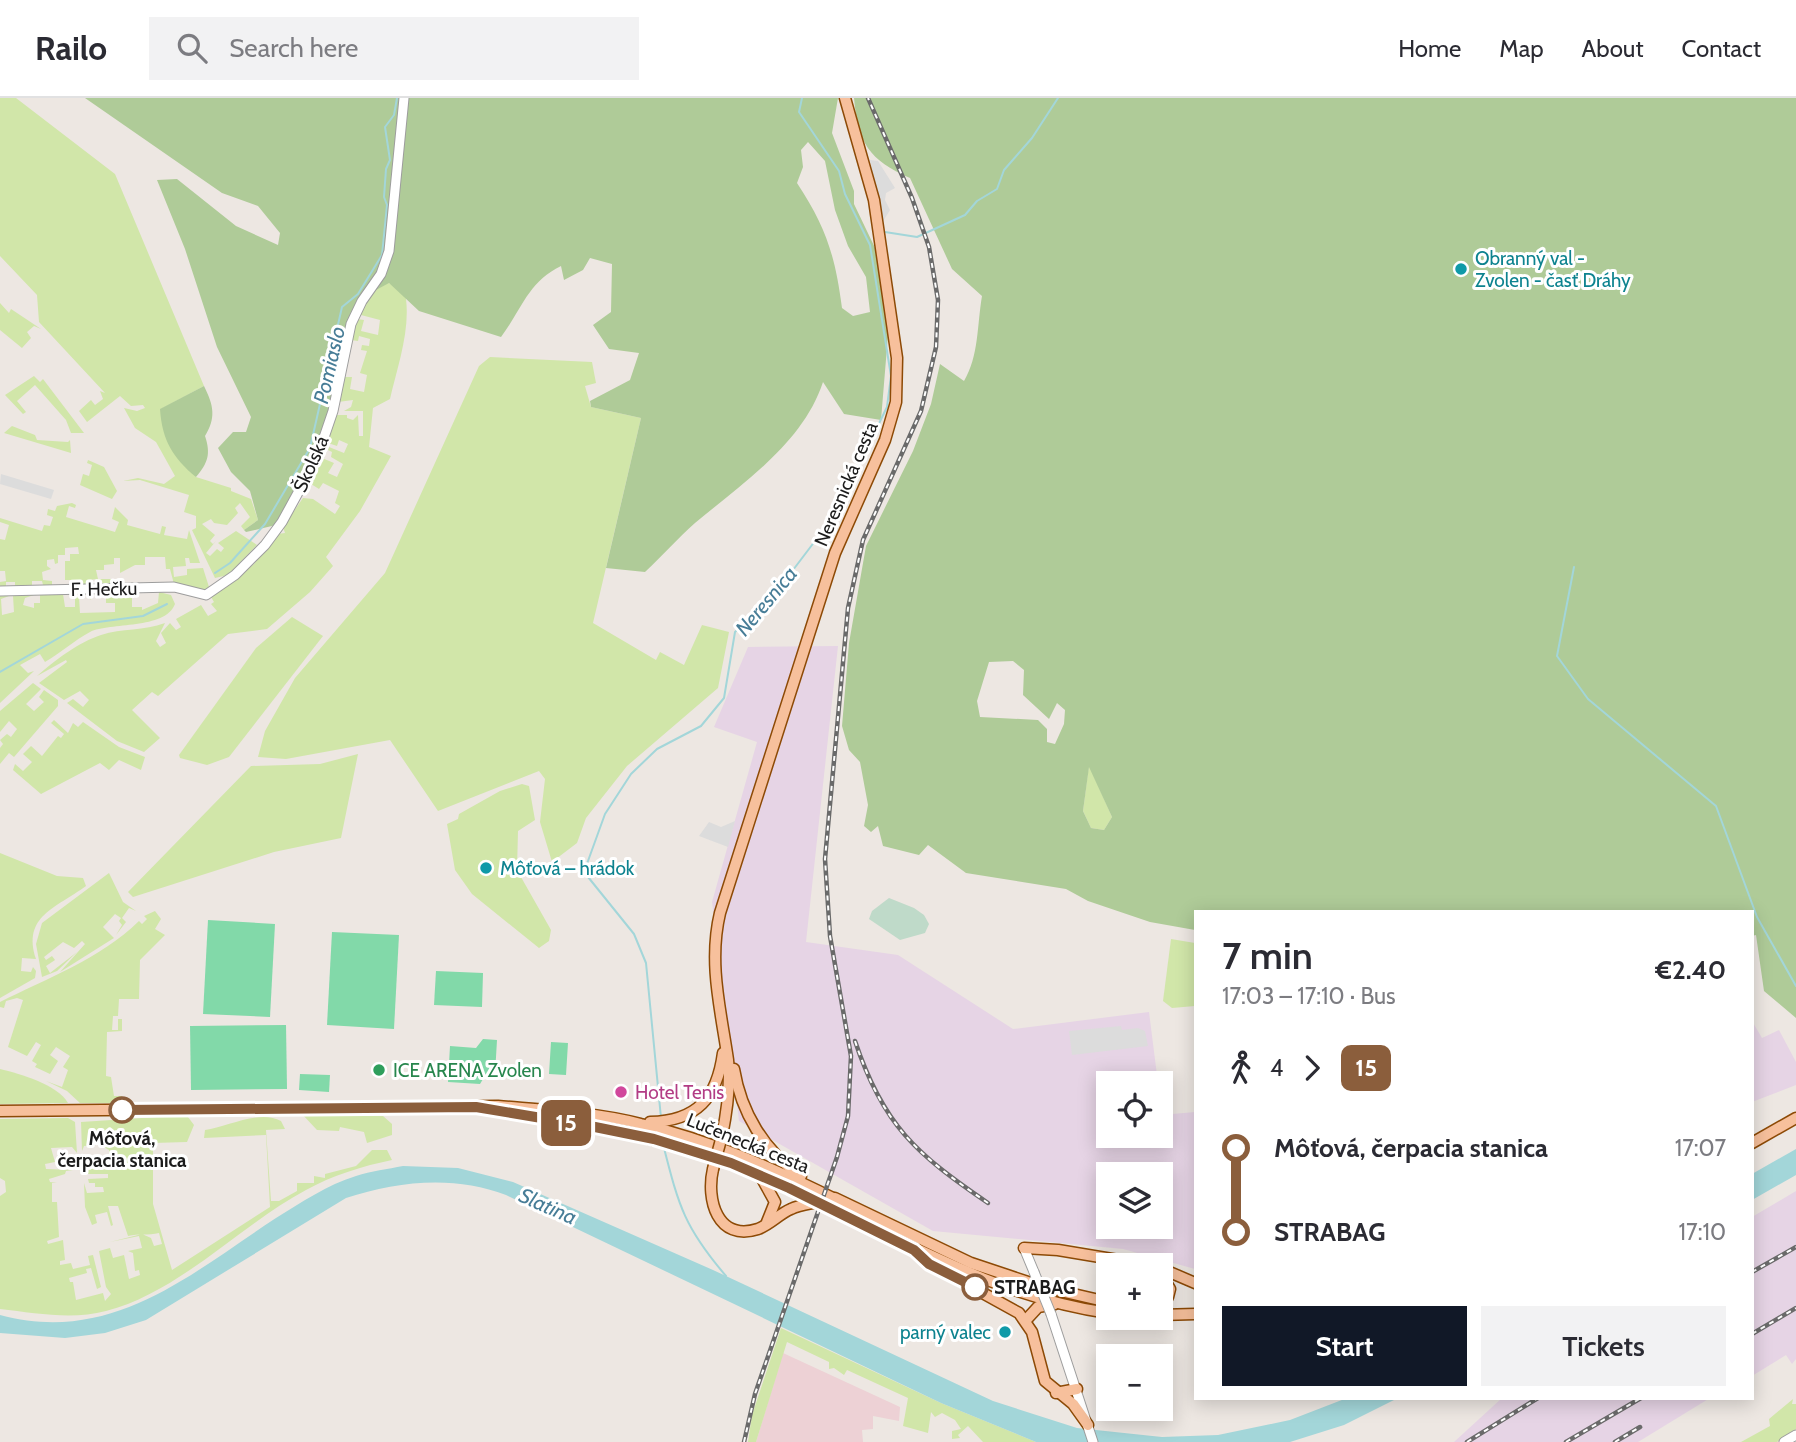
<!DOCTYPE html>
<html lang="en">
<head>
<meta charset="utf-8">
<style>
  body { margin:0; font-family:Cabin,sans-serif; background:#f2f2f3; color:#2b2b33; height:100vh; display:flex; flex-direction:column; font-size:26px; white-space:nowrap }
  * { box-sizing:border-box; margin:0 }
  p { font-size:23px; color:#7c7c81 }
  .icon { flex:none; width:38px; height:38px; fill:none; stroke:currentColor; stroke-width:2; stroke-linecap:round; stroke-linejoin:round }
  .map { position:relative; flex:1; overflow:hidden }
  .panel { position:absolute; left:1194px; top:812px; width:560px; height:490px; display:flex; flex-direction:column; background:#fff; border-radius:0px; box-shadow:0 4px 18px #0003 }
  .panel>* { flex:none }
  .badge { padding:0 14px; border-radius:10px; font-size:24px; line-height:46px }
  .buttons { position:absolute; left:1096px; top:973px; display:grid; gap:14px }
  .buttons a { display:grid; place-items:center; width:77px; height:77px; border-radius:0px; background:#fff; box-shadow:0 4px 18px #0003; font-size:35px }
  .map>.badge { position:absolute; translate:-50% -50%; box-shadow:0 0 0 4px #fff }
  .legs { display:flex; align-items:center; gap:10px; height:77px; padding:0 28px; font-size:23px }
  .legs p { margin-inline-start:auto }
  .overview { display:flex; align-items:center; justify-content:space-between; height:119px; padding:0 28px }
  h1 { font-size:38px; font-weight:600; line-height:52px }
  .button { display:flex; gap:14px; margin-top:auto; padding:14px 28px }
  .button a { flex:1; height:80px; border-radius:0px; background:#111827; color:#fff; font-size:28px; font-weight:600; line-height:80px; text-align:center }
  .button a+a { background:#f2f2f3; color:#2b2b33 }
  ul { padding:0 28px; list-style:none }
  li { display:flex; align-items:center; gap:24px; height:84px; font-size:26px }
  li i { display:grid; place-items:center; width:10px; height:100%; margin:0 9px; background:currentColor }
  li i::after { content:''; width:18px; height:18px; margin:-9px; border:5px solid; border-radius:50%; background:#fff }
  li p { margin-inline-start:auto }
  li:first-child i { background:linear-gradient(#0000 50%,currentColor 0) }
  li:last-child i { background:linear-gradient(currentColor 50%,#0000 0) }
  header { display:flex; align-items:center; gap:42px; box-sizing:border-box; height:98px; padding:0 35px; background:#fff; border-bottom:2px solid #e1e1e2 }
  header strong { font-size:33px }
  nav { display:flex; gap:38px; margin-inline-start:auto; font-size:24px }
  .search { width:490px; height:63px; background:#f2f2f3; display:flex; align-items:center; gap:18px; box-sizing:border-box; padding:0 24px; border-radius:0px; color:#7c7c81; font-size:26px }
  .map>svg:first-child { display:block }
</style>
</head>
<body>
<header>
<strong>Railo</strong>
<div class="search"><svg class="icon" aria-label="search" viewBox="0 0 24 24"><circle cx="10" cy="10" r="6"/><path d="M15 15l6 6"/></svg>Search here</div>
<nav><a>Home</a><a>Map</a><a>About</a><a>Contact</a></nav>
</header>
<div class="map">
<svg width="1796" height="1344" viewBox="0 0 1796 1344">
  <rect width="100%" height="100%" fill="#ede7e2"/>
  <polygon fill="#edd1d5" points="783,1255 900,1309 899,1323 873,1318 873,1331 862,1332 863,1344 756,1344"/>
  <g fill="#e6d4e5" fill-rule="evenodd">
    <path d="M838,548L806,844L898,857L1013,931L1149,914L1158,985H1108V1038H1160V1012L1161,1017L1195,1014V1171L1123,1151L933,1133L739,1023L712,804L757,644L714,629L748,549ZM1108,1076H1160V1129H1108Z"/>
    <polygon points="1752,923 1762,940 1779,932 1796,964 1796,987 1752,1004"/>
    <polygon points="1796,1093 1796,1261 1792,1266 1786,1257 1752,1278 1752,1119"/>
    <polygon points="1502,1300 1710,1300 1638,1344 1454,1344"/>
  </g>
  <g fill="#d1e6a9">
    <polygon points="0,0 16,0 115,76 204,288 161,311 196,379 231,390 231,393 251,401 258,422 244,432 241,428 250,419 240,405 235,410 238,415 227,427 214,425 211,421 202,426 215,437 210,443 213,446 216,443 206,455 210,458 217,451 221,454 224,450 218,445 236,433 257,447 228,477 215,480 192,432 196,430 196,418 184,414 189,397 140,382 123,383 138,380 164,386 175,378 156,344 135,330 124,310 137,313 145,310 143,307 131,308 120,298 87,324 79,313 91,302 95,307 103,301 100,293 105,295 39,224 37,197 0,158"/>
    <path d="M385,184L404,190C413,226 398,266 390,301L373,310L369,349L391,358L360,413L326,459L333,468L310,494L267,531L228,536L158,598L152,594L132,612L160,640L144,654L117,643L67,605L73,601L83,609L89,602L80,593L64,602L39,585L67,564L66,562L37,578C54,563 79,544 101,537C122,530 144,533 165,525L156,543L160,549L166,545L161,535L170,525L176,532L181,529L176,521L201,507L208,518L217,513L211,506L214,504L211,499L254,466L277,436L285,435L283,429L303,400L313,401L335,416L340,408L335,405L339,393L323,385L319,391L311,386L322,360L334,365L328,375L337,379L343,366L331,359L332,354L328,352L329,349L344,355L348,346L339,342L337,348L328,345L336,317H347V320L353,322L358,317L359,338H363V313H344L351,309L353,302L338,304L344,279H352L350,291L364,294L367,277L360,275L367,253L361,252L362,247L369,248L370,241L359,238L358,243L351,242L357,221L364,222L361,233L378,237L380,222L361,217L360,213L372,193Z"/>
    <polygon points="0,205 9,215 11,211 41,231 34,228 27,234 31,240 22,250 0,232"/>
    <polygon points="490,259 592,264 596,285 585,288 591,309 641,320 593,525 656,562 660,554 684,567 702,527 729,534 718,590 627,668 586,720 577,745 552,764 540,724 545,681 539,673 438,713 390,642 286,661 258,659 265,633 295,580 385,475 479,268"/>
    <polygon points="34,278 40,284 43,281 84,335 71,335 66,322 35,287 17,303 26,314 23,316 5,297"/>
    <polygon points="12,328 35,337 37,342 68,344 70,342 71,355 4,335"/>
    <polygon points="88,362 104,369 117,393 112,401 80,387 83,376 89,378 92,367 87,365"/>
    <polygon points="72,405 76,407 75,410 69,408 66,419 115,434 119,424 112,421 115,409 128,422 127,427 160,436 162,428 166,429 164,437 187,441 189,432 200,465 190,465 189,460 185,460 186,468 173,469 174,479 187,477 187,471 203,470 209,489 203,494 174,486 170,471 166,471 165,459 145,459 145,467 135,467 120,475 120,460 114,460 114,466 104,467 104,472 96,472 98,481 116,481 116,486 98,486 97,481 89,482 89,486 71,487 71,482 65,482 65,463 70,463 70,456 79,456 78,449 65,450 65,457 58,457 58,465 55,466 54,461 47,462 47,468 51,471 42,474 43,482 52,483 52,487 43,487 42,483 32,483 32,488 15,488 15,484 6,484 6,489 0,489 0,484 6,483 5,473 0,473 0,441 5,442 9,427 0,424 0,420 42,433 44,427 50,428 53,419 47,417 48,411 55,413 57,408"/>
    <path d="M123,493L132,500V509H142V512L158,505L159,494L171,497L175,506C165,532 110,524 90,534C75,542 60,555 45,564L40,556L20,567L28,575L34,573L0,605V498H9L1,501L2,517L14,514L13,498L34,497L25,500L23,507L34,510V505H40V497L63,496L65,509H75V499H79L80,515L115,514V505H106V497L91,496V502L84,494Z"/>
    <polygon points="292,519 323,538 229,659 207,667 180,660 179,657 256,550"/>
    <polygon points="33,585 41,591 26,606 34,613 44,604 39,599 44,592 58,602 58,608 14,659 9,655 0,666 0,650 3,646 0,642 7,636 11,639 17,631 9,623 0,634 0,613"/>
    <polygon points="54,622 68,635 73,625 78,629 83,624 119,649 145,659 141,672 119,662 109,672 100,665 41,696 13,672 15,666 23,673 32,664 23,656 31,648 42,658 58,638 61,640 64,636 51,625"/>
    <polygon points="358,656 341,740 274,754 133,799 128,794 251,668 320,666"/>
    <polygon points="1089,667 1112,719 1104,732 1091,730 1083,713"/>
    <polygon points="522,686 529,688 535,722 518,733 517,772 551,832 549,843 539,850 472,796 455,772 447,726 458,721 459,716 500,693"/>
    <path d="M0,755L57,778L83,780L86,788C56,810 22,818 36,861L22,860L21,873L31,874L33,869L36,873L35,880L0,900Z"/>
    <polygon points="109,775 123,804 136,813 129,810 122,820 126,824 116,837 122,827 119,823 121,820 115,816 103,829 114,840 60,874 85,846 82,843 74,850 63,844 44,859 46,862 52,858 55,862 46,868 50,875 77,854 57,873 42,879 36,846 42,825"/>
    <path d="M155,813L161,821L155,831L165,837L140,862L139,901H119L118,918H113L112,932H118V921H122V933L107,934L106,978L111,979L114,998H122V1005H80L67,993L46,983L62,989L68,972L63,969L70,958L56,949L50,957L58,963L50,976L35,969L37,966L32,963L41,947L36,944L27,958L8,949L23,902L17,900L6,903L4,910L0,909V904C48,880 100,861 139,823L142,826L147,821L144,818Z"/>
    <polygon points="1171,841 1195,845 1195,908 1172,910 1163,903"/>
    <path d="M0,971C20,976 57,986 68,1005L0,1006Z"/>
    <polygon points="302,1016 383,1018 392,1026 392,1037 367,1045 364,1034 340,1029 339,1033 317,1032"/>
    <path d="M157,1019H188L194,1027L187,1044L153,1045V1106L172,1172L270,1109L266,1037L204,1040L205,1032C227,1029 260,1011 281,1023L285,1031L266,1032L271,1103H279L297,1093V1085H314V1078L325,1080V1076L356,1068L372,1052H387L392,1062C363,1068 333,1077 306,1092C240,1127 180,1194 106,1213C72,1222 35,1215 0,1211V1098L6,1094L5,1083L0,1080V1021L68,1020L75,1024L77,1055L72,1049L51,1050L55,1064L45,1066L46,1071L73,1072L66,1073L65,1076L49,1081L50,1084L57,1085H52V1104H57L59,1139L47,1143L48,1146L63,1142L65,1162L60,1163V1167L71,1165L73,1171L90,1167L88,1158L93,1157L101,1189L97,1191L91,1170L86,1171L87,1175L69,1180L70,1184H73L76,1202L103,1195L105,1203L111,1196L106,1189L99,1153L110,1150L113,1160L124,1157L129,1181L140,1177L139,1172L135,1173L133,1155L128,1153L142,1150L139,1138L110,1144L142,1136L151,1140L154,1148L162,1146L159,1135C148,1138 139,1135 128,1138L118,1108H108L113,1127L111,1128L107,1114L95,1117L97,1125L92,1127L85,1109L84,1085L87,1095L104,1094L103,1089H95V1085H89L88,1081L108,1080V1076H88L85,1061H88V1067L109,1066V1052L95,1044V1047L84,1048L82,1053L81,1024Z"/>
    <polygon points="781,1230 941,1305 1036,1344 983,1344 968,1328 958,1337 960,1340 952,1341 952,1333 961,1331 955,1322 942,1315 935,1319 931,1314 928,1335 903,1328 908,1300 847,1272 844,1277 834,1270 829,1271 829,1264 787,1244 756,1344 748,1344 752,1317"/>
    <polygon points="1793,1301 1792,1306 1796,1306 1796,1331 1777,1344 1741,1344 1770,1328 1769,1321"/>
  </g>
  <g fill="#afcb98" fill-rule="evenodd">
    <path d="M85,0H838L832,35L854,93V106L876,152L888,237L881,322L844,316L823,284C803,345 743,385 695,425C678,440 662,458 645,474L606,470L641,320L591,309L590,303L630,282L639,255L609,251L593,227L611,214L612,166L590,160L583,172L564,182L561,168C528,184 522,211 501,239L419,213L389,185L361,200L351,216L326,324L301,385L276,427L246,434L244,432L258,422L250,393L231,374L218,350L233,334H246L251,319L217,249L185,151L157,82L177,81L236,128L278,147L280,135L258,108L222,95ZM808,44L825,63L835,112L848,148L866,179L870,214L853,218L842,210C835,157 826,129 797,85L803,69L801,52Z"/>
    <path d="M854,0H1796V920L1764,893L1756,837L1752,838V814H1195V832L1150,824L1088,803L1066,791L966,775L928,747L919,757L883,748L878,728L871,734L864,728L868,707L860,664L849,652L842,628L849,545L866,448L913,353L931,306L940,266L964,283C979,258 977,227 982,198L952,171L910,80C869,62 858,45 854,0ZM1013,563L1024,572L1023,597L1049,621L1057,605L1065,612L1064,626L1055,646L1047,644V631L1038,622L980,619L977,603L989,564ZM1089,669L1112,719L1104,732L1091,730L1083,713Z"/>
    <path d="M204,288C214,308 216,320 205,338C211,356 208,365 196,379C173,360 162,342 160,311Z"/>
  </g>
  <polygon fill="#bfdac9" points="889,800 914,810 924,817 929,826 925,835 900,842 869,821 872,813"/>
  <g fill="#82d9a9">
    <polygon points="208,822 275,826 270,919 203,916"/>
    <polygon points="332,834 399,837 394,931 327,927"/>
    <polygon points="436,873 483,875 482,909 434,907"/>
    <polygon points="286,927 287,991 191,992 190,928"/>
    <polygon points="483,941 497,942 495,976 486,976 480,986 448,984 450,948 476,950"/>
    <polygon points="551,944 568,945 566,977 549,976"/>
    <polygon points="300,976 330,977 329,994 299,992"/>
  </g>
  <g fill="#dcdcdc">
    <polygon points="870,62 878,63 895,90 886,95 885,102 890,112 882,125"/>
    <polygon points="1,376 54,392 51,401 0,386"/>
    <polygon points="735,723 728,749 699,738 709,724 721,729"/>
    <polygon points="1121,928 1122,932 1138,930 1145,933 1148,948 1072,957 1069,933"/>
  </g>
  <g fill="#a3d6d9">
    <polygon points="1796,1051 1796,1077 1752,1102 1752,1076"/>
    <path d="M403,1068L458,1070L513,1084L713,1172L993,1303L1077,1330L1162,1339L1218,1337L1290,1322L1347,1300H1398L1344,1327L1290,1344H1036L941,1305L506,1097C455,1077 397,1083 346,1100L146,1222L105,1235L65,1240L0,1235V1217C112,1247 189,1177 276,1120C302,1104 327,1087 356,1078C371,1073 388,1071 403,1068Z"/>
  </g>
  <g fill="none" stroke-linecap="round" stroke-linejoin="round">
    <g stroke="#a3d6d9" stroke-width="2">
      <polyline points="885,134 917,139 965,117 977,103 997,91 1004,72 1032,40 1058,0"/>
      <polyline points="1574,469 1557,558 1588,601 1716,708 1757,819 1796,888"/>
      <polyline points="215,475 230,465 265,426 310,350 342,209 358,196 382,157 387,107 384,99 386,71 390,62 385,29 394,17 397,0"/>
      <polyline points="0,574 83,526 143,518 167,506"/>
      <polyline points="661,1020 646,865 634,836 584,774 605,716 631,676 657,651 701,628 724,600 735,534 771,501 834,418 887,309 891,278 870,147 845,96 839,73 799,14 802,0"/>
      <path d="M664,1050C679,1109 685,1130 726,1178"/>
    </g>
    <g stroke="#9d9d9d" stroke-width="11">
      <g id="minor">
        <polyline points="0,493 174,489 206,497 235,477 265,447 282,424 317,360 333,313 351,226 362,203 381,176 389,153 404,0"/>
        <polyline points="1024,1150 1034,1174"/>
        <polyline points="1051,1216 1093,1344"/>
        <polyline points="1784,1344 1796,1337"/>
      </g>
    </g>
    <g stroke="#8d4a06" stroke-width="13">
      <g id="major">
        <path d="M734,971C741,1014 764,1053 801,1078"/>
        <path d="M0,1013L498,1008C546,1012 594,1014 641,1026C711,1042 776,1072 839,1103"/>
        <path d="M516,1016C599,1029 680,1043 758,1076C875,1124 980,1197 1108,1215"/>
        <path d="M650,1024C697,1023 717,1000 723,955"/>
        <path d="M722,1038C727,1013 731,987 728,962C721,913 708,865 720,815L835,455L885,342L896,304L897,260L874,102L845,0"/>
        <polyline points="1752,1045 1796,1020"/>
        <path d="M713,1071C706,1101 717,1144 758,1131C771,1126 779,1116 791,1111C799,1107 809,1106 818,1104"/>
        <polyline points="760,1077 775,1104 767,1124"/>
        <polyline points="835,1100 971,1165 1043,1189 1108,1204"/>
        <polyline points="1024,1150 1058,1152 1148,1167"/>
        <polyline points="932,1167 1019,1215 1032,1234 1045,1283 1073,1306 1088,1327"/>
        <polyline points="1160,1170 1195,1185"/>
        <polyline points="1160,1174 1170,1191 1168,1199 1160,1205"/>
        <polyline points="1160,1217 1195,1216"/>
        <polyline points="1026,1222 1038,1209 1055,1206"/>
        <polyline points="1056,1295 1077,1291"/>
      </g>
    </g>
    <use href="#minor" stroke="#fff" stroke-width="9"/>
    <use href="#major" stroke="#f7c09c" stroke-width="10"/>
    <g stroke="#6a6a6a" stroke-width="4.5">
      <g id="rail">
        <path d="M855,943C883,1027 916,1056 988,1105"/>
        <polyline points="1752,1174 1796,1149"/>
        <polyline points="1752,1236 1796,1210"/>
        <polyline points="744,1344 755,1296 837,1059 848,1018 851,958 830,838 825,761 848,510 863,442 921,313 936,249 938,202 929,149 912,100 868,0"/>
        <polyline points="1467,1344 1538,1300"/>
        <polyline points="1566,1344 1641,1300"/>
        <polyline points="1615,1344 1640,1329"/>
      </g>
    </g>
    <use href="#rail" stroke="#fff" stroke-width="2" stroke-dasharray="5" stroke-linecap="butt"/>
    <g stroke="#9d9d9d" stroke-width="11" stroke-linecap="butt">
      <polyline id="minor-bridge" points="1034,1174 1051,1216"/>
    </g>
    <g stroke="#8d4a06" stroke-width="13" stroke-linecap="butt">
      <polyline id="major-bridge" points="713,1071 722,1038"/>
    </g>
    <use href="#minor-bridge" stroke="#fff" stroke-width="9"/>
    <use href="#major-bridge" stroke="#f7c09c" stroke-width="10"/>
  </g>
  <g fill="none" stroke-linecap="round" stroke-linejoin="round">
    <g stroke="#fff" stroke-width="16">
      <polyline id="line-1" points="122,1012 476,1009 595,1029 654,1041 731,1065 789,1090 914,1152 929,1166 975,1189"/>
    </g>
    <use href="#line-1" stroke="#8b5e3c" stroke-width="10"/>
  </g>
  <g fill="#0f9aa8" stroke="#fff" stroke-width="2.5">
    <circle cx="1461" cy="171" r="7"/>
    <circle cx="486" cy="770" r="7"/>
    <circle cx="1005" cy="1234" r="7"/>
  </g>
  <circle fill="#2e9e5b" stroke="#fff" stroke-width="2.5" cx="379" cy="972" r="7"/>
  <circle fill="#d1479c" stroke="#fff" stroke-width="2.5" cx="621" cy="994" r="7"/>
  <g fill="#fff" stroke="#8b5e3c" stroke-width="3.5">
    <circle cx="122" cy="1012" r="12"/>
    <circle cx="975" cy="1189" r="12"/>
  </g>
  <g text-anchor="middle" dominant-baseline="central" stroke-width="6" stroke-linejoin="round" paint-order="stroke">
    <g font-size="19" fill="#0d838f" stroke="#fff" text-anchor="start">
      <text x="1475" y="160">Obranný val -<tspan x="1475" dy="22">Zvolen - časť Dráhy</tspan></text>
      <text x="500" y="770">Môťová – hrádok</text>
      <text x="991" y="1234" text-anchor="end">parný valec</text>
    </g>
    <g font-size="19" fill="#1c1c1c" stroke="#fff">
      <text transform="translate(311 366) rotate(-66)">Školská</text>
      <text transform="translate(846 386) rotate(-67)">Neresnická cesta</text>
      <text transform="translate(104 491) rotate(-1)">F. Hečku</text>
      <text transform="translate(748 1045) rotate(22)">Lučenecká cesta</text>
    </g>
    <g font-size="19" fill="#27864d" stroke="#fff" text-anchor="start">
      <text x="393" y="972">ICE ARENA Zvolen</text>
    </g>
    <g font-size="19" fill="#b23c85" stroke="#fff" text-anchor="start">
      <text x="635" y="994">Hotel Tenis</text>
    </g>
    <g font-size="19" font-weight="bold" fill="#1c1c1c" stroke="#fff">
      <text x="122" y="1040">Môťová,<tspan x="122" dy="22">čerpacia stanica</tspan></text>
      <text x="994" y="1189" text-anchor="start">STRABAG</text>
    </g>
    <g font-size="21" font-style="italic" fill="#477d97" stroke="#fff">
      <text transform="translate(329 267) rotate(-77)">Pomiaslo</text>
      <text transform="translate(766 503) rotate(-50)">Neresnica</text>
      <text transform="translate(548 1108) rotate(24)">Slatina</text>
    </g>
  </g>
</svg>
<div class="buttons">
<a><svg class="icon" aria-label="locate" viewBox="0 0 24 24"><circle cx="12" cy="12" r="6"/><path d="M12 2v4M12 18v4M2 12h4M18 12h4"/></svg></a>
<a><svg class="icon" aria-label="layers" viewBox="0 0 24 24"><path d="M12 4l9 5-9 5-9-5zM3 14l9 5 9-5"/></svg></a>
<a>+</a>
<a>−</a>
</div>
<b class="badge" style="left:566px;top:1025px;background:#8b5e3c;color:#fff">15</b>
<section class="panel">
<div class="overview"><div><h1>7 min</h1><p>17:03 – 17:10 · Bus</p></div><b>€2.40</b></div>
<div class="legs"><svg class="icon" aria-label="walk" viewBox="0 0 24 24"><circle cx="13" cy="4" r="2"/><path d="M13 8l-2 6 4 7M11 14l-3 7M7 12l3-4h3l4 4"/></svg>4<svg class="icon" aria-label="forward" viewBox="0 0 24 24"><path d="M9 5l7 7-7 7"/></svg><b class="badge" style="background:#8b5e3c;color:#fff">15</b></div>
<ul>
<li><i style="color:#8b5e3c"></i><b>Môťová, čerpacia stanica</b><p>17:07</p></li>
<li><i style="color:#8b5e3c"></i><b>STRABAG</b><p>17:10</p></li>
</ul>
<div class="button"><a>Start</a><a>Tickets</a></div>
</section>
</div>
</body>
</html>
